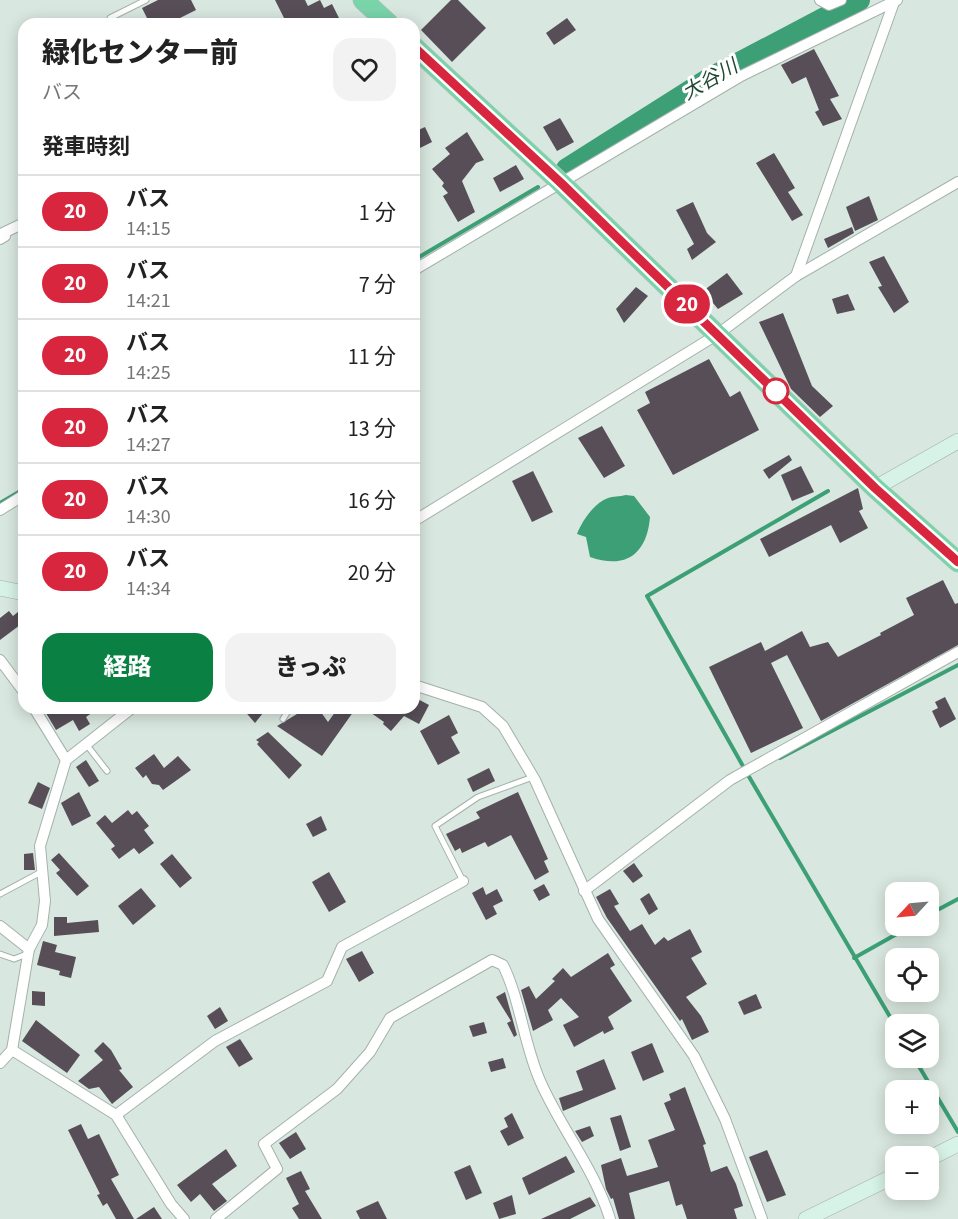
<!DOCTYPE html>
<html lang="ja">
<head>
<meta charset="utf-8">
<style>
  body { margin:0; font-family:"Source Sans 3","Noto Sans JP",sans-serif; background:#f2f2f2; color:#222; height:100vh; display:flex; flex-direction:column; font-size:22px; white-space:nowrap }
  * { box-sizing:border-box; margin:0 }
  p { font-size:20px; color:#767676 }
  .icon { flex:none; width:33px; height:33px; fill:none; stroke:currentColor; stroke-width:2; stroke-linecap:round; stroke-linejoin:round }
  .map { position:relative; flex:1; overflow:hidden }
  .drawer { position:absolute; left:18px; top:18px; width:402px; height:696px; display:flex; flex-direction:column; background:#fff; border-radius:18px; box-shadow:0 3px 15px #0003 }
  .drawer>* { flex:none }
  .badge { padding:0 12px; border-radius:20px; font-size:21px; line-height:39px }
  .needle { width:39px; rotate:244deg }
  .fabs { position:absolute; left:885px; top:882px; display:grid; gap:12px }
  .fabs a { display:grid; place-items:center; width:54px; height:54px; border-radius:12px; background:#fff; box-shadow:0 3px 15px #0003; font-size:30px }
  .map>.badge { position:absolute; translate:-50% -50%; box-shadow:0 0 0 3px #fff }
  h2 { padding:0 24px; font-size:22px; line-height:54px }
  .round { display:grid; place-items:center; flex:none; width:63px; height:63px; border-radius:18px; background:#f2f2f2 }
  .overview { display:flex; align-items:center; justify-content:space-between; height:102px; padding:0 24px }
  h1 { font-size:28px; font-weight:800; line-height:45px }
  .cta { display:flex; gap:12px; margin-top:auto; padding:12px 24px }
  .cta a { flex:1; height:69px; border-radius:18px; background:#0b8043; color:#fff; font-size:24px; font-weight:800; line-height:69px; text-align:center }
  .cta a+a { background:#f2f2f2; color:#222 }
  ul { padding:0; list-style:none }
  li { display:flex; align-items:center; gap:18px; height:72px; padding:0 24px; border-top:2px solid #e0e0e0 }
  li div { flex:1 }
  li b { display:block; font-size:22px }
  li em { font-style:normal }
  li .badge { min-width:66px; font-weight:700; text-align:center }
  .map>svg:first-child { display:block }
</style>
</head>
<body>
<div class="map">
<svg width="958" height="1219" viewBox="0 0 958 1219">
  <rect width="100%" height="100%" fill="#d8e7df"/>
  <path fill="#3c9f75" d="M626,495L634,496L650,517C647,553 627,570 590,557L586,537L577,534C582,521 594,503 608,498C613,496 619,497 626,495Z"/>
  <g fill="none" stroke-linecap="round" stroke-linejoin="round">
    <g stroke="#3c9f75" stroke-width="4">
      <polyline points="414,260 538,187"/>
      <polyline points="828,491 647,596 748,775 896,1027"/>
      <polyline points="0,503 24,489"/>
      <polyline points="780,758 958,665"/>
      <polyline points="928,915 958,899"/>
      <polyline points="854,958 911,926"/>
      <polyline points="914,1058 958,1132"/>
    </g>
    <polyline stroke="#3c9f75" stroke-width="22" points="567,169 709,79 859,0"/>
  </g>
  <g fill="#574e58">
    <polygon points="158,0 191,0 196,10 168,24 150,24 142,8"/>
    <polygon points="275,0 305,0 308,6 320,0 324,8 332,4 342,24 287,24"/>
    <polygon points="451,0 458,0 486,28 452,62 421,30"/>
    <polygon points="567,18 576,30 554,45 546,33"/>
    <polygon points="814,49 839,96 830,99 842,119 823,126 815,112 819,110 806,77 792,84 781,65"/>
    <polygon points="560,118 574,142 557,151 543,127"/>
    <polygon points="425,127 432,142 418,149 414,132"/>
    <polygon points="467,132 484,160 476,163 462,181 475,212 458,222 443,196 448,193 442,186 444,183 432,169 450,154 445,148"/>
    <polygon points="774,153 795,188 788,192 803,215 792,221 756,163"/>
    <polygon points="516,165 524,179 500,192 493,178"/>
    <polygon points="869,196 878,220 855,231 846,207"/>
    <polygon points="693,202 707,233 716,242 692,260 687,249 694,244 676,210"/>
    <polygon points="852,227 854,233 828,248 824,239"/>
    <polygon points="884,256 909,302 894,313 878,287 882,286 869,262"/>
    <polygon points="727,273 743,294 718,309 703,291"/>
    <polygon points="636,287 648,296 624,323 616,309"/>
    <polygon points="848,294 855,310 837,314 832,299"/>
    <polygon points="783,313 812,386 833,406 820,417 791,389 759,322"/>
    <polygon points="709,359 730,397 740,391 759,430 673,475 637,410 650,403 645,392"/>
    <polygon points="602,426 625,466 604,478 578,438"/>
    <polygon points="789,455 792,460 769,479 763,470"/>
    <polygon points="801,466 814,492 792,501 781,475"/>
    <polygon points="533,471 553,512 532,522 512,481"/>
    <polygon points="858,488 863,509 859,511 868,528 840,543 831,525 769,557 760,539"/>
    <polygon points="943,580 955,604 958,603 958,645 821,721 787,655 771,663 803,728 751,753 709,667 761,642 765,651 802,631 810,647 828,642 838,657 881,635 880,633 914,615 906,598"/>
    <polygon points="24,607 24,622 0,640 0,618 9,611 13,616"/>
    <polygon points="414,697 429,705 419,724 404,716 391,731 383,724 384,722 364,708 414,708"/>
    <polygon points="945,697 956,719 940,728 932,711 938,708 935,702"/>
    <polygon points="43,708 99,708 86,717 90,724 79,731 73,720 56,730"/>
    <polygon points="242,708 267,708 255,723"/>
    <polygon points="295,708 318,708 328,722 338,708 356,708 322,756 277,726 297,714"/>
    <polygon points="449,715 458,733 451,737 460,753 438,765 420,731"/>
    <polygon points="268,732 302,765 289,779 257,744 259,742 256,740"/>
    <polygon points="154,754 164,768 178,756 191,770 163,790 159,785 152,784 146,775 143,778 135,768"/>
    <polygon points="86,760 99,781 89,787 76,767"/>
    <polygon points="489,768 495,781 473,792 467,779"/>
    <polygon points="38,782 50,788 42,809 28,803"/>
    <polygon points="79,792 91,816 72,826 61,803"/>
    <polygon points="518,792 548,859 544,861 549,872 535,880 511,835 488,847 485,842 462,853 460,848 455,851 446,834 480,818 476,812"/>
    <polygon points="128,810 132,815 137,811 149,826 144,830 154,843 139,854 134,848 119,859 111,849 115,846 96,823 105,815 112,823"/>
    <polygon points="321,816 327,830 313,837 306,824"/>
    <polygon points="33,853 35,870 24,870 24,854"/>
    <polygon points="59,853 89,886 77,896 56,873 60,870 51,860"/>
    <polygon points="172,854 192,878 180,888 160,864"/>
    <polygon points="634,863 643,876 633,883 623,871"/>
    <polygon points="329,872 346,902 329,912 312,882"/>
    <polygon points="544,884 550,895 539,901 533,890"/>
    <polygon points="483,887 486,895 497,889 503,901 493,906 497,914 486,920 472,893"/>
    <polygon points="141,888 156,906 133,925 118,906"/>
    <polygon points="610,889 619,904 614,906 630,931 642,924 655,945 664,937 668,941 690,929 702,952 691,958 707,984 686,997 701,1016 709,1032 692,1040 682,1019 680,1021 607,918 596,897"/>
    <polygon points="649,893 658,909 649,915 640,899"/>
    <polygon points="54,917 67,917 67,923 98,920 99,932 54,936"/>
    <polygon points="43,941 57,945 55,952 76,957 71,978 59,975 60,971 37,965"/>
    <polygon points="362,951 374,973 359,982 346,959"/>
    <polygon points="608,953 615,965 610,968 632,1001 608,1017 614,1029 604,1034 603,1031 574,1047 563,1025 579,1017 561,998 548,1010 553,1020 533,1031 521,990 529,986 536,999 555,981 552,979 563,968 571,977"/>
    <polygon points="32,991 45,992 45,1006 32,1005"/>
    <polygon points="505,992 517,1035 514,1037 507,1023 511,1021 496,997"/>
    <polygon points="756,994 762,1008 744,1015 738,1002"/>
    <polygon points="220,1007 228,1021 215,1029 207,1016"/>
    <polygon points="36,1020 80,1055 67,1073 22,1041"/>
    <polygon points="484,1022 487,1033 473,1037 469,1026"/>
    <polygon points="240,1039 253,1059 239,1067 226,1047"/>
    <polygon points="103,1042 111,1050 122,1069 119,1070 133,1087 112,1104 99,1087 89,1089 78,1081 103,1060 94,1051"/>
    <polygon points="652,1043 664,1072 643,1081 631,1052"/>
    <polygon points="503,1058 506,1068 491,1072 488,1062"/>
    <polygon points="604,1059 616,1089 563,1111 559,1098 583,1090 576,1071"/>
    <polygon points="685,1087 706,1144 703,1145 711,1172 727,1166 736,1184 743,1206 734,1209 737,1219 687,1219 682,1204 676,1206 669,1181 629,1193 635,1219 619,1219 613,1198 611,1199 606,1189 601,1165 621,1158 627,1176 658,1167 648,1140 675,1130 664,1103 671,1100 669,1094"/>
    <polygon points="512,1113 524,1138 508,1146 500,1131 508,1127 504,1118"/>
    <polygon points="621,1115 631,1147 620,1151 610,1118"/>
    <polygon points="81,1124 88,1139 99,1134 119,1175 111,1179 134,1219 116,1219 107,1203 103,1206 97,1195 100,1194 68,1130"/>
    <polygon points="590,1126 594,1136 582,1142 575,1131"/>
    <polygon points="296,1132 306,1149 290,1159 279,1143"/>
    <polygon points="226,1149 237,1166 212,1184 227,1201 214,1211 200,1194 191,1202 177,1185"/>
    <polygon points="767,1150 786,1195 767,1202 749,1157"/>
    <polygon points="566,1156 575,1172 529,1195 522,1178"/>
    <polygon points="470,1165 482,1193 466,1200 454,1172"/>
    <polygon points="301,1171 310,1189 305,1191 322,1219 299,1219 292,1208 299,1204 286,1178"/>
    <polygon points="512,1195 516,1214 499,1219 493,1203"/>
    <polygon points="590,1197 596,1206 570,1219 541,1219"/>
    <polygon points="378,1201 387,1219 360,1219 356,1211"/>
    <polygon points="154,1207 162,1219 136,1219"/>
  </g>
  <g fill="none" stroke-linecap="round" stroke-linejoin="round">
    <g stroke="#a4b2aa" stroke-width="7">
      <g id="lane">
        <polyline points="111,24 110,18 146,0"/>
        <polyline points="283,719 290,708"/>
        <polyline points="86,744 107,771"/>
        <polyline points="463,881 435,826 478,797 533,777"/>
        <polyline points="0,894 43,871"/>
        <polyline points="0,954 14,959 27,954"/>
      </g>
    </g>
    <g stroke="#a4b2aa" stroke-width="12">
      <g id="street">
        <polyline points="820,0 829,5 841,0"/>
        <polyline points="0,239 5,236 3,233 24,223"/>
        <polyline points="414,270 741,76 897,0"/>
        <polyline points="796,276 894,2"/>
        <polyline points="0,510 24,495"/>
        <polyline points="414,521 718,334 796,276 958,182"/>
        <polyline points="0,660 24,692"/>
        <polyline points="414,685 482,707 503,726 535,780 598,919 694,1056 725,1119 762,1219"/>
        <polyline points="34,708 66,760"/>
        <polyline points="584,891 730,780 958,652"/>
        <polyline points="0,926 29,949"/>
        <polyline points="12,1050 116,1115 171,1204 184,1219"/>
        <polyline points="0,1063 12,1050 29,949 42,925 45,901 40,846 66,760 132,708"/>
        <polyline points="116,1115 215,1041 327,981 342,947 463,881"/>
        <path d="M216,1219L277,1169L264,1144L337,1089L370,1052L390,1018L492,960L503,965C521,1002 524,1046 541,1083C562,1130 595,1170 610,1219"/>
      </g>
    </g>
    <g stroke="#a4b2aa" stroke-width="16">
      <g id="secondary">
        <polyline points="875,488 958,441"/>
        <polyline points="0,588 24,593"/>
        <polyline points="928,1159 958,1144"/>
        <polyline points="806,1219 896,1175"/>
      </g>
    </g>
    <g stroke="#c1c3c2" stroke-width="21">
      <g id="highway">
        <polyline points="363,0 389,24"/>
        <polyline points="414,47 561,183 875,488 958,562"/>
      </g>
    </g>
    <use href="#lane" stroke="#fff" stroke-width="5"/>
    <use href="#street" stroke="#fff" stroke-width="10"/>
    <use href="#secondary" stroke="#d7f2e6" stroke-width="15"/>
    <use href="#highway" stroke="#7ad4aa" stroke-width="20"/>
  </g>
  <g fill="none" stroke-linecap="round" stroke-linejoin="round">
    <g stroke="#fff" stroke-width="14">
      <polyline id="line" points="414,47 561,183 875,488 958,562"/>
    </g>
    <use href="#line" stroke="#d7263d" stroke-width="9"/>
  </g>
  <circle fill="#fff" stroke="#d7263d" stroke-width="3" cx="776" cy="391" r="12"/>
  <g text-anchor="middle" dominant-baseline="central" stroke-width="6" stroke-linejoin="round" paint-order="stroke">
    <g font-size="20" font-style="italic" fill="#1f4835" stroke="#fff">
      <text transform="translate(710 80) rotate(-30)">大谷川</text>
    </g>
  </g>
</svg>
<div class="fabs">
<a><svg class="needle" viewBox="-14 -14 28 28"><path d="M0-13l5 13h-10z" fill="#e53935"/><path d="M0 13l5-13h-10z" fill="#767676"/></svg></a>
<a><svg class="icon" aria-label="locate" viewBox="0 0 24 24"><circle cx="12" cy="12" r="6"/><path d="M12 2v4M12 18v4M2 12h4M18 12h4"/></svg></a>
<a><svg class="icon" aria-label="layers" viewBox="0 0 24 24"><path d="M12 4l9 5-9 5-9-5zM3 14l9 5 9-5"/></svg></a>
<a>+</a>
<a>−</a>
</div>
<b class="badge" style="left:687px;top:304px;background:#d7263d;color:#fff">20</b>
<section class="drawer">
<div class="overview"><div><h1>緑化センター前</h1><p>バス</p></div><a class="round"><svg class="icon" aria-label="heart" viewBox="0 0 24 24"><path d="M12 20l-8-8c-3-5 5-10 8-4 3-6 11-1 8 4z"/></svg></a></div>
<h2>発車時刻</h2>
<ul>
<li><span class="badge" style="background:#d7263d;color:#fff">20</span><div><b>バス</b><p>14:15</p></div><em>1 分</em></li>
<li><span class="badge" style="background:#d7263d;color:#fff">20</span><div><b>バス</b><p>14:21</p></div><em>7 分</em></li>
<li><span class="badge" style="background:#d7263d;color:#fff">20</span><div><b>バス</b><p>14:25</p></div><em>11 分</em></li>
<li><span class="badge" style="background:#d7263d;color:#fff">20</span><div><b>バス</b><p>14:27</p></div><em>13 分</em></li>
<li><span class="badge" style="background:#d7263d;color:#fff">20</span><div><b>バス</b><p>14:30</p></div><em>16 分</em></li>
<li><span class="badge" style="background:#d7263d;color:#fff">20</span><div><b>バス</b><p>14:34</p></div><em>20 分</em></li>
</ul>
<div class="cta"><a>経路</a><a>きっぷ</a></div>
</section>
</div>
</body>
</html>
